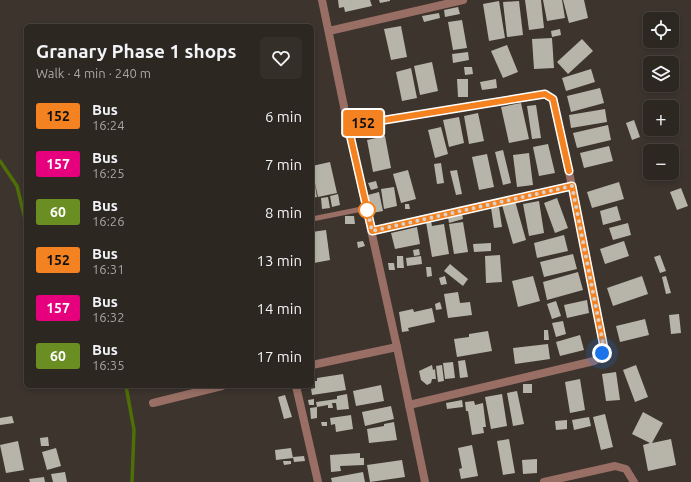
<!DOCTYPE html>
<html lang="en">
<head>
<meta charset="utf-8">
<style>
  body { margin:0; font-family:Ubuntu,sans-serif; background:#352f2a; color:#f1f3f6; height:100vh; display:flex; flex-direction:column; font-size:15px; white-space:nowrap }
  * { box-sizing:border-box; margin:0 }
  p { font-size:13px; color:#a7a5a5 }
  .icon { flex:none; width:22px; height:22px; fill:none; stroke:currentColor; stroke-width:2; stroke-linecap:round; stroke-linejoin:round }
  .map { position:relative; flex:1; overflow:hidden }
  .side { position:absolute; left:24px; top:24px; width:290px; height:364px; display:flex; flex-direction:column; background:#2d2722; border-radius:6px; box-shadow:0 2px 6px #0003,0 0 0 1px #484440 }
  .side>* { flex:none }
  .badge { padding:0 8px; border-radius:3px; font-size:14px; line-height:26px }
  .fabs { position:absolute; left:643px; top:12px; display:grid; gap:8px }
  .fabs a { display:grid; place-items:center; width:36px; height:36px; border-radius:6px; background:#2d2722; box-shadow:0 2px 6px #0003,0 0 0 1px #484440; font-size:20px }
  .you { position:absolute; width:20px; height:20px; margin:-10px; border:3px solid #fff; border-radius:50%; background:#1a73e8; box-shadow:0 0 0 6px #1a73e833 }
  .map>.badge { position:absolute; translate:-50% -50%; box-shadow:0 0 0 2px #fff }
  .round { display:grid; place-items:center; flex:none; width:42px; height:42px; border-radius:6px; background:#352f2a }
  .head { display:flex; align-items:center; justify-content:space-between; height:68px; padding:0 12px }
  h1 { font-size:19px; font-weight:700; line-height:30px }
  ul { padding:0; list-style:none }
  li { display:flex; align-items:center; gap:12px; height:48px; padding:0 12px }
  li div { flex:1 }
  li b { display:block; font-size:15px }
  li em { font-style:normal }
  li .badge { min-width:44px; font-weight:700; text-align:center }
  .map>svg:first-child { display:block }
</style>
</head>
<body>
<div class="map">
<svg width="691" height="482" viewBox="0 0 691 482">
  <rect width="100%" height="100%" fill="#3c342d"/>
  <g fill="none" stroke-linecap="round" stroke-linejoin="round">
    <g stroke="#4e6f07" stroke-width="3.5">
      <polyline points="0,161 17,186 26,223"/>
      <polyline points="126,386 134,430 132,482"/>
    </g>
  </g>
  <g fill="#b7b5a9">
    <polygon points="338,0 370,0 372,6 345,12 344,7 339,8"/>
    <polygon points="379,0 390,0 390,1 380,3"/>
    <polygon points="525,0 541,0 544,28 529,30"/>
    <polygon points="543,0 562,0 565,18 547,21"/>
    <polygon points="563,0 584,0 588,18 569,23"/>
    <polygon points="499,1 505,38 489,41 483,4"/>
    <polygon points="519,1 523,35 507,37 503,2"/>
    <polygon points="458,7 460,14 445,17 444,10"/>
    <polygon points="439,13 440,18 424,22 422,16"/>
    <polygon points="462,20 467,48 453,50 448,22"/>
    <polygon points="401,26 407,57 391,60 384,29"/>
    <polygon points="560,29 561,35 552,37 551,31"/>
    <polygon points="552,38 554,68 534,69 532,39"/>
    <polygon points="582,39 593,51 568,74 557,62"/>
    <polygon points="507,45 518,72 503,78 491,51"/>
    <polygon points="468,52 469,60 453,63 452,54"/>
    <polygon points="432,62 438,91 420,95 414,66"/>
    <polygon points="464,67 472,67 473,74 465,75"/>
    <polygon points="411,68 417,98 402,101 396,72"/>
    <polygon points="591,69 595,82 566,91 562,78"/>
    <polygon points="457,79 468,79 468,97 458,97"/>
    <polygon points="496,79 497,88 482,90 480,82"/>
    <polygon points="600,88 604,103 571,112 567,96"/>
    <polygon points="521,103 529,139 509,143 501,107"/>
    <polygon points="536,105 541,138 532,139 527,106"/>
    <polygon points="605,109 607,122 571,128 569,115"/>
    <polygon points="478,113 484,141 469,144 464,116"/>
    <polygon points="459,117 464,143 449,147 443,120"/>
    <polygon points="634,120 640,137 632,140 626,123"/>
    <polygon points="608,125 611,140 577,148 573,133"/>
    <polygon points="441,127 448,154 435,158 428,130"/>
    <polygon points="385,136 391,168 373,172 367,140"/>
    <polygon points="548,144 555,173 539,176 533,147"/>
    <polygon points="609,146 613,161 584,168 580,153"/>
    <polygon points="503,150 511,183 503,185 495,152"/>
    <polygon points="529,153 533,185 517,187 513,155"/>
    <polygon points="487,154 494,187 479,190 472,157"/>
    <polygon points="330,162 337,193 318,197 314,179 317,197 312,198 312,166"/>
    <polygon points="441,163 444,183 437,184 434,164"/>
    <polygon points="408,170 416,199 401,203 393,174"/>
    <polygon points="457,170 462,194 456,195 450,171"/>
    <polygon points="376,181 378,188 371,190 368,183"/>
    <polygon points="619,182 624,199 592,208 587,192"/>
    <polygon points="394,187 397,206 384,209 381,189"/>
    <polygon points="681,188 688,206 677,210 670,192"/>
    <polygon points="379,192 383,211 372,213 368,195"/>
    <polygon points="338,194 340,205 332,207 330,196"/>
    <polygon points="328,197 330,208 322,209 321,198"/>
    <polygon points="557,198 568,228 555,233 544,203"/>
    <polygon points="515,201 526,240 513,244 502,205"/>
    <polygon points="539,201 544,233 529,236 523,204"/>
    <polygon points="405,204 409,204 410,209 405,209"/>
    <polygon points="617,206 621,220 603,225 600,211"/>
    <polygon points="499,207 502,227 494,228 491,208"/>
    <polygon points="462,213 463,219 449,223 448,217"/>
    <polygon points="345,216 354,216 355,224 345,224"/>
    <polygon points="431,221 432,226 444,224 449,254 432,257 426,222"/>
    <polygon points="463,222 468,252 454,254 449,224"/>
    <polygon points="628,223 631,235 613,240 609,228"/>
    <polygon points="417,227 420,244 395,249 391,233"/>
    <polygon points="326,230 330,260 314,263 312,232"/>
    <polygon points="564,235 568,251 537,258 534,243"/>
    <polygon points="363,241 365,246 358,248 357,242"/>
    <polygon points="624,241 629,256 605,264 600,249"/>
    <polygon points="491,243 491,251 474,252 473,244"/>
    <polygon points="419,249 420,255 414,256 413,250"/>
    <polygon points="573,254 577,269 544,277 540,262"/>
    <polygon points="500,255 502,282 486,283 485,256"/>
    <polygon points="660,255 666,271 660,273 654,257"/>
    <polygon points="397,256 403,256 404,268 397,268"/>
    <polygon points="421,256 422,264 407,266 406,258"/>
    <polygon points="388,263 394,263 395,270 389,270"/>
    <polygon points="450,264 468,279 463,286 444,271"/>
    <polygon points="426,267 431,267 432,276 427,277"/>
    <polygon points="578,272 583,290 547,300 543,282"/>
    <polygon points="445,276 447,284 441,285 439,278"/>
    <polygon points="533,276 540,301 518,307 512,281"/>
    <polygon points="642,276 648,294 613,306 607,288"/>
    <polygon points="666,276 671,293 666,294 662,277"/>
    <polygon points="458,292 460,303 470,302 472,315 448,318 444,294"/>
    <polygon points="587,300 589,313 567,318 564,305"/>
    <polygon points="556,301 561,316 552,319 547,304"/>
    <polygon points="440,302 442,309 436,310 435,304"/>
    <polygon points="432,308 435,322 408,328 409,331 402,332 399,312 413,309 414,312"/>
    <polygon points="679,314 681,333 671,334 669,315"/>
    <polygon points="645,319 649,335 620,342 616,326"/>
    <polygon points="563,321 566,334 556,337 552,323"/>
    <polygon points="544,330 548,330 549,340 544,340"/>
    <polygon points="488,331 492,351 457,357 454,339 469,337 469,334"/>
    <polygon points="580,335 584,350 560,356 556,342"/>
    <polygon points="548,344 550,359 515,364 513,348"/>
    <polygon points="465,360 468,377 460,378 458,361"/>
    <polygon points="453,362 455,378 445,379 443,363"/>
    <polygon points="432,365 433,370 435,369 436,379 432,379 431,383 427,385 421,380 419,371"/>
    <polygon points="442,365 444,381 438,382 436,366"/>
    <polygon points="636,365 648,397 635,402 623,370"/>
    <polygon points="616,372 620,400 606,401 602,374"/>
    <polygon points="343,374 346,390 312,395 311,389 315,388 315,381 317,381 317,378"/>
    <polygon points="580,379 585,410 570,413 565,382"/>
    <rect x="523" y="384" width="9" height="9"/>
    <polygon points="381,385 384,401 356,406 353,391"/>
    <polygon points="517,391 524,424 513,426 507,393"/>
    <polygon points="347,394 349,409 337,410 336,403 332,403 333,408 328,408 328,405 317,407 316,402 337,399 337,396"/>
    <polygon points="502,394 507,426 491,429 485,397"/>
    <polygon points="285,395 292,417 284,419 278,397"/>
    <polygon points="314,399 314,405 309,405 308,400"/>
    <polygon points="462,400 463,407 447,409 446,403"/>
    <polygon points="474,401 475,405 483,403 486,427 483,427 484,433 472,435 468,411 466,411 465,402"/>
    <polygon points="391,406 394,419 365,426 362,412"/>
    <polygon points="317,407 317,418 311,419 310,408"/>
    <polygon points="643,412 663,423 652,443 671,439 676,465 648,471 643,445 650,443 632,434"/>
    <polygon points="605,414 613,447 601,450 593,417"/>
    <polygon points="351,415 353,429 336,432 335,424 331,425 330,418"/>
    <polygon points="12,416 14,423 0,425 0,418"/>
    <polygon points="589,417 591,426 574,430 572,420"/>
    <polygon points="567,420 567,429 556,430 555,421"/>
    <polygon points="321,422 327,422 327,426 322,426"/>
    <polygon points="394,422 397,440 369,443 367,429 384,426 384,424"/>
    <polygon points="48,437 49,446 41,446 40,438"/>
    <polygon points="509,439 515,473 503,475 497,441"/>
    <polygon points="18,441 24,470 6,473 0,445"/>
    <polygon points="472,445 478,476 461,479 459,469 462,468 458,448"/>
    <polygon points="56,448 61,466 47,470 42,452"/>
    <polygon points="291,448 293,458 276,460 275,450"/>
    <polygon points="360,453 360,458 364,458 364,465 340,466 341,471 331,472 330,455"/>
    <polygon points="304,456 305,461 294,462 293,457"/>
    <polygon points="537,459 537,473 523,474 522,460"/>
    <polygon points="402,460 405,477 370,482 367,465"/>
    <polygon points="283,461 291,461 291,464 284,465"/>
    <polygon points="65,472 67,482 53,482 51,474"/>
    <polygon points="363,472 365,482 332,482 331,478"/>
    <polygon points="44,477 45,482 30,482 29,479"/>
  </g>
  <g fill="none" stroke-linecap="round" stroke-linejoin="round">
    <polyline stroke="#996f65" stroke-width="5" points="312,219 367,208"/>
    <g stroke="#996f65" stroke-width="8">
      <polyline points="322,0 348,126"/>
      <polyline points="329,31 463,0"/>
      <polyline points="372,231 572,186"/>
      <polyline points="397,347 348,126 545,94 553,99 572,186 604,348 599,358 594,361 409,405"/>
      <polyline points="312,365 397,347 425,482"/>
      <polyline points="296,386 318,482"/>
      <polyline points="153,403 222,386"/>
      <polyline points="544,482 615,466 626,469 634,482"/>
    </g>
  </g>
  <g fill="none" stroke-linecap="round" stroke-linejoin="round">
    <g stroke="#fff" stroke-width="9">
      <polyline id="line" points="569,171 553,99 545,94 348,126 372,231 572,186 604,348 602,353"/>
    </g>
    <use href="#line" stroke="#f58220" stroke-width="6"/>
    <polyline stroke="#d8d3cf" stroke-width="4" stroke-dasharray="0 7.2" points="367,210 367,208 372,231 572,186 604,348 602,353"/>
  </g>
  <circle fill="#fff" stroke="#f58220" stroke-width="2" cx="367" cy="210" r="8"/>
</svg>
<div class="fabs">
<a><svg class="icon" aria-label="locate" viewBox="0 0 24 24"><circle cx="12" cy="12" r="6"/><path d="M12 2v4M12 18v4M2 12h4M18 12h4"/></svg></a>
<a><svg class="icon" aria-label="layers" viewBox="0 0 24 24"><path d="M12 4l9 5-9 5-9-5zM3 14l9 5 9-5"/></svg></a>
<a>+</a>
<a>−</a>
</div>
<div class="you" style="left:602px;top:353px"></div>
<b class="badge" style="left:363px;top:123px;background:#f58220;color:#111">152</b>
<section class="side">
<div class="head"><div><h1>Granary Phase 1 shops</h1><p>Walk · 4 min · 240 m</p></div><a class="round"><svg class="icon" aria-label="heart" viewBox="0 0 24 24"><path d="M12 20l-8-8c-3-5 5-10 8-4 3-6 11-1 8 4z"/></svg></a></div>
<ul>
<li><span class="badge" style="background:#f58220;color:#111">152</span><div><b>Bus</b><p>16:24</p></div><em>6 min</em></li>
<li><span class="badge" style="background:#e6007e;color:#fff">157</span><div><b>Bus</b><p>16:25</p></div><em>7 min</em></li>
<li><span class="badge" style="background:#6b8e23;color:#fff">60</span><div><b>Bus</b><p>16:26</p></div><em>8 min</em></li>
<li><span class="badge" style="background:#f58220;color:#111">152</span><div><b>Bus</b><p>16:31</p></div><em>13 min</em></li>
<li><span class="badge" style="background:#e6007e;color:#fff">157</span><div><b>Bus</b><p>16:32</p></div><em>14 min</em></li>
<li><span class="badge" style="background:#6b8e23;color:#fff">60</span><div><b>Bus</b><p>16:35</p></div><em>17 min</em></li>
</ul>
</section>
</div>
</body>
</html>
